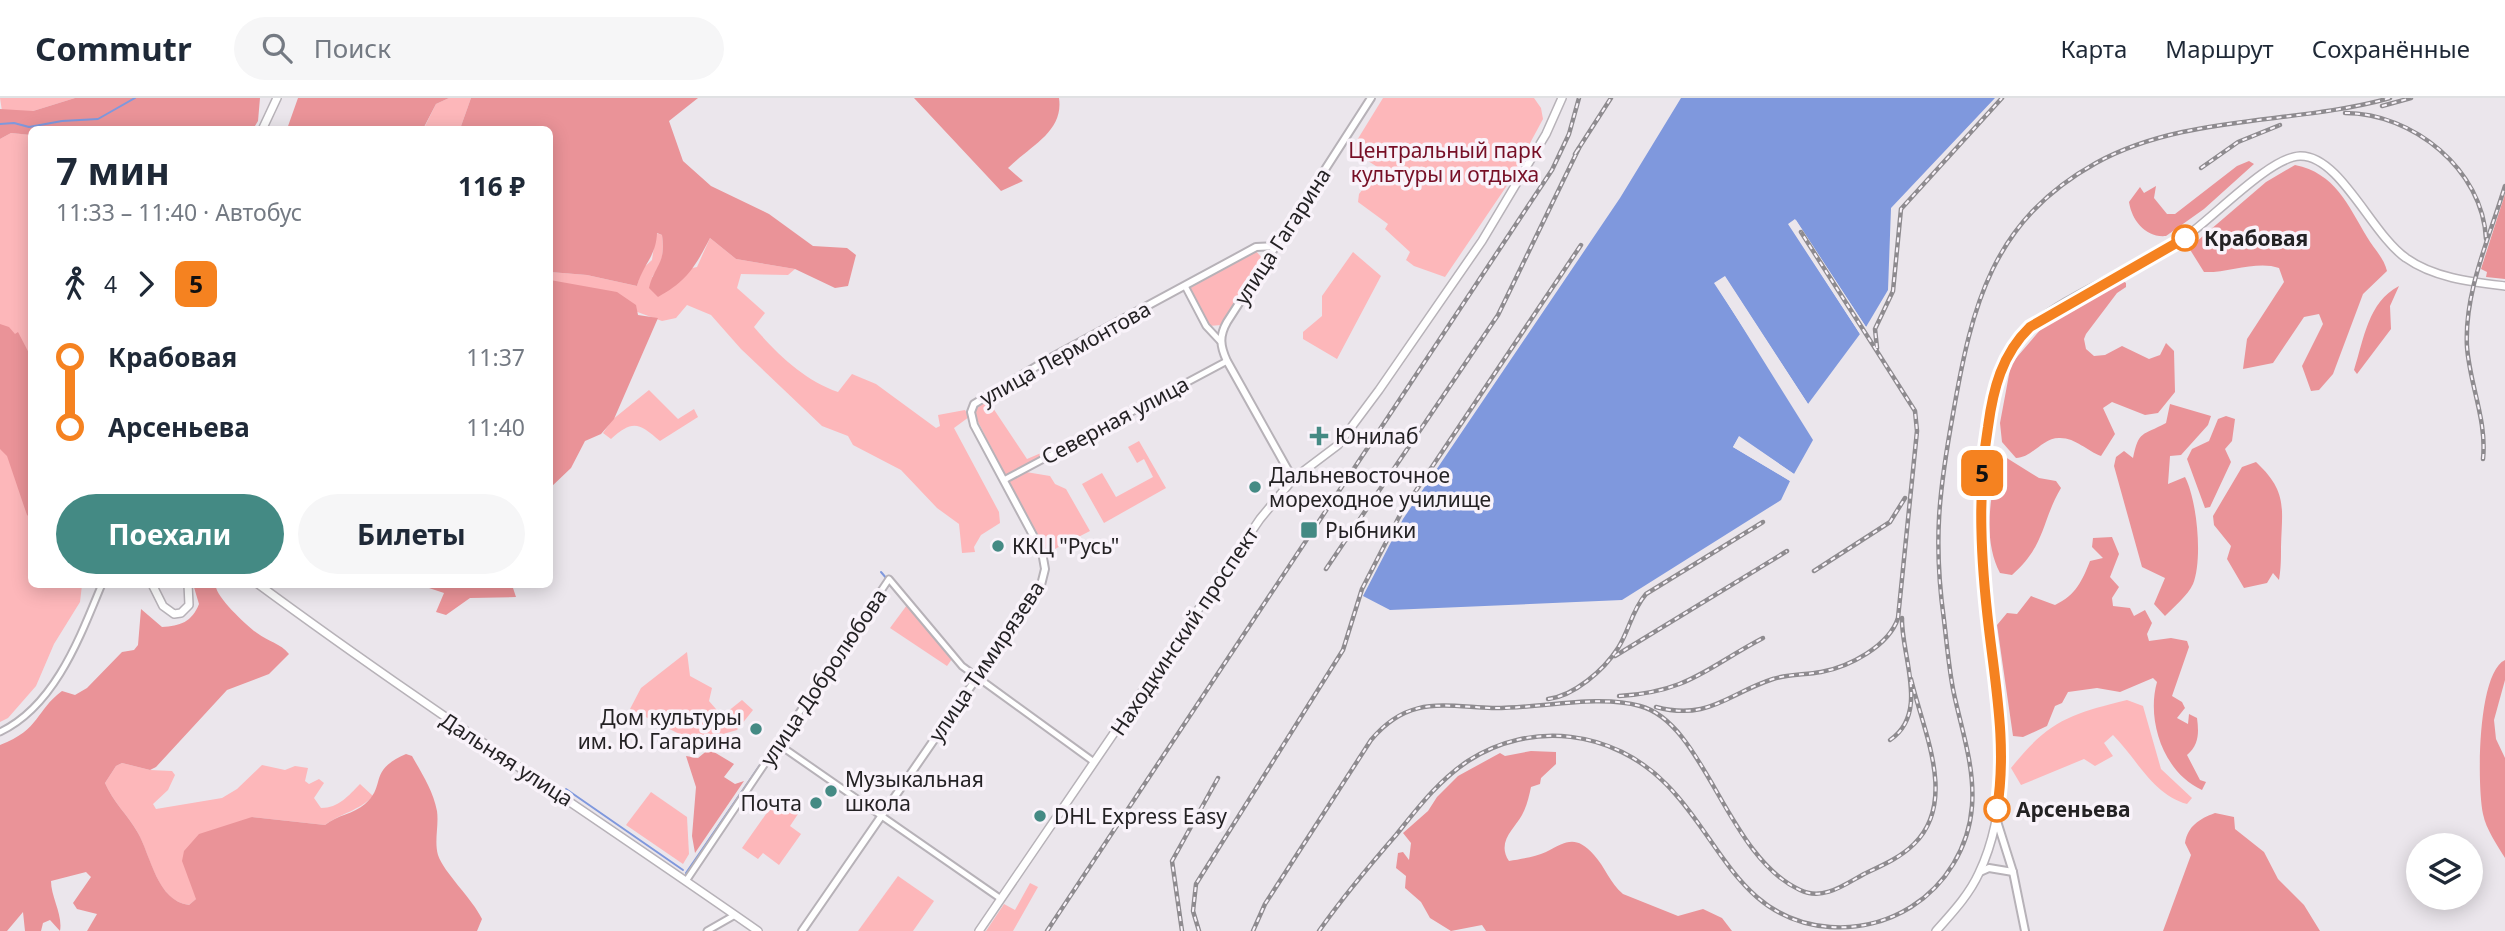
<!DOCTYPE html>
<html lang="ru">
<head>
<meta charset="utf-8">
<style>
  body { margin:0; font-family:"Noto Sans",sans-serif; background:#f6f6f7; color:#1f2937; height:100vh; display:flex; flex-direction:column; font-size:26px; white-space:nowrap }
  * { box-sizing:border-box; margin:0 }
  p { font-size:23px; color:#747a83 }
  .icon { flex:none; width:38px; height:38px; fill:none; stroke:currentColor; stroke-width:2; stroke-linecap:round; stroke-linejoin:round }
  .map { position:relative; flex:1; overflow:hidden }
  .sheet { position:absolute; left:28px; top:28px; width:525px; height:462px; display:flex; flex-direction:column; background:#fff; border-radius:10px; box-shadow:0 4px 18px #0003 }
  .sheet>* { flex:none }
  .badge { padding:0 14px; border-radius:10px; font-size:24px; line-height:46px }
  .buttons { position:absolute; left:2406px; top:735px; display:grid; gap:14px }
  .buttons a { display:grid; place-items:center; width:77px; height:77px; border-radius:50%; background:#fff; box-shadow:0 4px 18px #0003; font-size:35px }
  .map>.badge { position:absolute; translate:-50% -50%; box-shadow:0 0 0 4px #fff }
  .legs { display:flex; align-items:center; gap:10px; height:77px; padding:0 28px; font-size:23px }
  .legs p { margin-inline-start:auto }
  .headline { display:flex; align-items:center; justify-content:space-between; height:119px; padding:0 28px }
  h1 { font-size:38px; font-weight:700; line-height:52px }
  .primary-button { display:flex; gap:14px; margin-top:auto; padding:14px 28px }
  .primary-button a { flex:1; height:80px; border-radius:42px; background:#448a84; color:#fff; font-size:28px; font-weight:700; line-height:80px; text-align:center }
  .primary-button a+a { background:#f6f6f7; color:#1f2937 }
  ul { padding:0 28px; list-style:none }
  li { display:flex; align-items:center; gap:24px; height:70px; font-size:26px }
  li i { display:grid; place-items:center; width:10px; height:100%; margin:0 9px; background:currentColor }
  li i::after { content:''; width:18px; height:18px; margin:-9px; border:5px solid; border-radius:50%; background:#fff }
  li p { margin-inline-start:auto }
  li:first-child i { background:linear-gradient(#0000 50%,currentColor 0) }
  li:last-child i { background:linear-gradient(currentColor 50%,#0000 0) }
  header { display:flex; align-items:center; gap:42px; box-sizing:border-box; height:98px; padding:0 35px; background:#fff; border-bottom:2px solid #e0e1e3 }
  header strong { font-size:33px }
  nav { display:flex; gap:38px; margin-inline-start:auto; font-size:24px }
  .search { width:490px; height:63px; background:#f6f6f7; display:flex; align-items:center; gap:18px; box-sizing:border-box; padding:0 24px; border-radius:38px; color:#747a83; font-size:26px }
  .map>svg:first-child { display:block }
</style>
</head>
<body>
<header>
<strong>Commutr</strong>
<div class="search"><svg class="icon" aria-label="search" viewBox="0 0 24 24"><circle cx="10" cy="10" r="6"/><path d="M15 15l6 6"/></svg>Поиск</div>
<nav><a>Карта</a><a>Маршрут</a><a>Сохранённые</a></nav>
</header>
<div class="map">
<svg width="2505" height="833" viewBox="0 0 2505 833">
  <rect width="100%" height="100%" fill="#ebe6ec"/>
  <g fill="#fdb7ba">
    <polygon points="0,0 75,0 33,13 2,13"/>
    <polygon points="449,0 471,0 460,31 423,32 436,6"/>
    <polygon points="1383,0 1534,0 1541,10 1543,21 1508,86 1445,179 1414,168 1406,162 1410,154 1385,131 1388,126 1358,104 1359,96 1379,70 1351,52"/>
    <polygon points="11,35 32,37 32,486 82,487 80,504 54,546 36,588 8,620 0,624 0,41"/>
    <path d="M656,135L662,137C664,155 663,165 652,179L697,169L710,140L736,161L795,171L788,177L741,176L737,190L765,215L754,229C777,256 804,282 838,294L852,276L876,286L936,330L940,328L938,317L965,312L969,319L954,330L999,414L1000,425L981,437L974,449L975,454L962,455L959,426L937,410L901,372L853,347L848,338L822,328L741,251L711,217L687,207L676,220L662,223L550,182V174L587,177L637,188L641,172L652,162Z"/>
    <polygon points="1256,153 1262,160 1261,165 1221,227 1209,228 1190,190"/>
    <polygon points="1353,154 1381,178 1337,261 1303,241 1303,234 1322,218 1322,198"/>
    <path d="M649,292L678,321L694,311L698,319L660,343C639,325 633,321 611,341L603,335L612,322Z"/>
    <polygon points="987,301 1027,361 1041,355 1038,361 1006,378 974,316 977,306"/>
    <polygon points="1139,343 1166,390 1104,425 1082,386 1102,375 1116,399 1153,379 1144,361 1137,365 1128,349"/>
    <polygon points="1026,374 1050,378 1055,386 1066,391 1090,433 1047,455 1009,383"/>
    <polygon points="907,507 952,561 947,568 890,530"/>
    <polygon points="687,554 690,578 712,590 709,603 722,618 742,602 753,612 737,632 723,636 705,649 630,611 641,590"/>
    <path d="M2127,602L2143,608L2161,671L2192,700L2187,706C2152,696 2138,662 2113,637L2104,645L2113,658L2095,668L2084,661L2021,687L2011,670C2049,622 2071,616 2127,602Z"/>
    <path d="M122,665L150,672L172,673L175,677L168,692L153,706L156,711L222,700L237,691L262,667L285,672L295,668L308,670L305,683L309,686L319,681L324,685L314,700L321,710C339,710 348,698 360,686L373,698C359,713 341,715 325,727L252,719L196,801L189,807C157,803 151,759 138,735C128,717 113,704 105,685L116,668Z"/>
    <polygon points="651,694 687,719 689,756 683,766 626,727"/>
    <polygon points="778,699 800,713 790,728 801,736 779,767 763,755 758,761 742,750"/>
    <polygon points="898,778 934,803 913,833 858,833"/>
    <polygon points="1030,785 1038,789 1013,833 986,833 1004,806 1015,812"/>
  </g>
  <g fill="#ea9398">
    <polygon points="75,0 260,0 258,23 253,31 32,32 31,37 11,35 0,41 0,11 33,13"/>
    <polygon points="298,0 449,0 436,6 423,31 287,31"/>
    <path d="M471,0H698L669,23L683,63L711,88L769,116L813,148L847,150L856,157L848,188L835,190L795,171L736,161L710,140C695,169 687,183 658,199L649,190C655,166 666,167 662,137L657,135C656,159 643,166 637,188L587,177L550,174V32L460,31Z"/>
    <path d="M914,0H1059C1064,34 1030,48 1008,70L1023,83L1001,93Z"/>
    <path d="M2249,63L2254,66L2204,111L2166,138C2146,140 2132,123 2129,104L2140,89L2144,95L2156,88L2154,100L2167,116H2175L2237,68Z"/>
    <path d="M2295,67C2335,75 2348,107 2367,139C2374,151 2384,160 2387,173L2363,196L2333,276L2319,292L2311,293L2302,268L2323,226L2319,216L2304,219L2273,265L2243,271L2247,241L2284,184L2279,170C2258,162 2228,175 2204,174L2189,150L2266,84Z"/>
    <polygon points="2505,96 2505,181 2486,179 2487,174 2481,171"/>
    <polygon points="550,182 617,194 636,207 638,217 658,220 614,321 601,336 585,343 571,370 550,390"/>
    <path d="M2123,183L2126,185V189L2117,195L2086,236L2084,241L2086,251L2094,258L2105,257L2122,248L2149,261L2160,257L2166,245L2174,253L2175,294L2158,315L2145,317L2112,304L2103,310L2115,336L2101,358C2087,353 2076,340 2060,340C2043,339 2032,360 2016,360L2002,344L2000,325L2011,266L2041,231Z"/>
    <path d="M2399,188L2390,208L2391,231L2357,276L2354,272C2364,241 2368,204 2399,188Z"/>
    <polygon points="0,226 9,229 15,236 18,234 31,259 31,420 27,417 7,358 0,351"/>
    <path d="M2170,306L2211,318L2208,327L2181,357L2170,358L2168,386L2185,379C2197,402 2203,461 2193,486C2188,497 2174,509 2165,518L2154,506L2165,480L2142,469L2114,368L2116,359L2124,353L2133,360C2139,332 2142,338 2166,325Z"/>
    <polygon points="2226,318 2235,321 2232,343 2225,351 2231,364 2210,409 2205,410 2187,361 2192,351 2209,343 2218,321"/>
    <path d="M2002,357L2039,380L2056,383L2061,390C2041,424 2046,447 2012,477L2000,475C1982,441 1990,393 2002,357Z"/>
    <path d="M2256,364C2288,394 2282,410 2281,449C2281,461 2281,470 2279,482L2273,475L2267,485L2244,490L2227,461L2231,448L2214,427L2213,418L2242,369Z"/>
    <path d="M2112,439L2119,456L2110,479L2119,489L2112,500L2113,508L2130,510L2134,518L2145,512L2152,525L2147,536L2149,543L2171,540L2187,543L2189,549L2172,598L2182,604L2185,610L2177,620L2188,626L2189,616L2197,620C2199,635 2199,647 2187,657L2200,682L2206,684L2202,692C2164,675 2146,623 2157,584L2153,580L2120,594L2097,590L2068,594L2062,605L2055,608L2047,628L2023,639L2013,638L1997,527L2007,515L2017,516L2031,498L2055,507C2076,497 2082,483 2090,463L2103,460L2092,449L2093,440Z"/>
    <path d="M193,486L216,487C214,497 247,528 257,535C269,544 280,545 289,556L269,576L227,592L156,669L150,672L122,665L116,668L105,685C113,704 128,717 138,735C151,758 157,803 189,807L196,801L182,763L184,753L199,736L252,719L325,727C337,717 354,716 365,706C387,687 367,673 406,656L412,658C422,676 433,692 437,713C439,728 434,743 438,757C444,775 472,800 482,821L477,833H87L97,816L77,811L73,805L91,779L86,774L51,783C51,799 63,817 60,833L50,822L43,825L41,833H25L23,814L7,833H0V647C41,631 35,613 62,593L75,597L87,590L122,554L134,552L138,547L141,511L162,529C180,528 192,524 199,506Z"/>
    <polygon points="429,486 512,487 516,499 470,500 446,517 436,514 444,495 429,490"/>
    <path d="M2505,562V582L2494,622L2496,641L2505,660V760C2497,747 2486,731 2483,716C2477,688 2477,575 2505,562Z"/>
    <polygon points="709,651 734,666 724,679 735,686 744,683 695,755 692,738 696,689 686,658 698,660"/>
    <path d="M1531,653L1556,654V666L1541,680L1540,686L1531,689C1529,698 1527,708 1522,717C1515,730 1496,744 1509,763C1520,761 1535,759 1546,754C1566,744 1575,736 1594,757C1605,769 1610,785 1623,796L1678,818L1703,811L1722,820L1732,833H1486L1482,827L1451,833L1430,820L1421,804L1405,790L1406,778L1396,770L1398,755L1403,754L1409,762L1411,745L1403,735L1428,713L1437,699L1458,678L1500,655L1505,658Z"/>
    <path d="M2215,715L2234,719L2235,731L2264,754L2278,781L2304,807L2320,833H2163L2191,757L2185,745C2188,728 2199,721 2215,715Z"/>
  </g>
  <polygon fill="#7f98dd" points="1681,0 1995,0 1891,110 1888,192 1866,229 1796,122 1789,126 1860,236 1808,306 1725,179 1715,185 1813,342 1794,376 1739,339 1733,349 1790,383 1781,402 1622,502 1390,512 1363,498 1403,421 1620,100"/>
  <g fill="#ebe6ec">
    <polygon points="1795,121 1866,229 1863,232 1793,127 1863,233 1860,236 1788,126"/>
    <polygon points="1725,178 1808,306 1805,308 1724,183 1719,186 1800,311 1798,313 1714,185"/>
    <polygon points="1739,338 1794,376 1793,379 1767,364 1766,359 1740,343 1738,347 1792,380 1790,383 1733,349"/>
  </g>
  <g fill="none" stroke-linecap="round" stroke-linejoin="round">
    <g stroke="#7f98dd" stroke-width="2">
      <polyline points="0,26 14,25 29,29 62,23 98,21 135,0"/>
      <polyline points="881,474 887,481"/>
      <polyline points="781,636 807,598"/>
      <polyline points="566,691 683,772"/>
      <polyline points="686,775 771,651"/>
    </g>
    <g stroke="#b7b2b8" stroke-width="9">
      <g id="tertiary">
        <polyline points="1185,188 1206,228 1220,243"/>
        <polyline points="1004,382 1227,263"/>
        <path d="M0,634C55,608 80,539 102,486"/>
        <polyline points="778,646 1001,801"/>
        <polyline points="686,783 889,481 962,568 1094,664"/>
        <polyline points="707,833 735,817"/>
      </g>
    </g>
    <g stroke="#b7b2b8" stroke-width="10">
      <g id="secondary">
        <path d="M1293,381L1227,263C1220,248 1219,238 1227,224L1371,0"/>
        <polyline points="1996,720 2013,774 2025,833"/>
        <polyline points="1980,774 1989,770 2013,774"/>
        <polyline points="802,833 1041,487 1045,471 1042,454 974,327 971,314 974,306 1047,262 1256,149 1276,148"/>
      </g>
    </g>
    <g stroke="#b7b2b8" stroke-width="10">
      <g id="primary">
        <polyline points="262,32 277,0"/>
        <polyline points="152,486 163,508 174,516 181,515 189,507 188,486"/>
        <path d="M258,486C422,607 592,717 758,833"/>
        <polyline points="979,833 1260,421 1293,381 1338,347 1379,292 1482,143 1546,36 1562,0"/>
        <path d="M1936,833C1952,815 1969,797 1979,775C2016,697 1997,610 1989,529C1982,462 1977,395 1988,328C1993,297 1999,262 2021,238C2054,202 2133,172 2177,145C2208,126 2268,59 2300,58C2340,57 2372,137 2406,160C2434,180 2472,184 2505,188"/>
      </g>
    </g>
    <use href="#tertiary" stroke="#fff" stroke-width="5"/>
    <use href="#secondary" stroke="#fff" stroke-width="6"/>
    <use href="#primary" stroke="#fff" stroke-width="7"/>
    <g stroke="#8e8b8f" stroke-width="4.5">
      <g id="rail">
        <polyline points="2382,8 2411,0"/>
        <path d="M2345,15C2413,15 2483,72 2486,141"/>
        <polyline points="1575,56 1611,0"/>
        <polyline points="2201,70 2238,44 2280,27"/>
        <polyline points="1877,250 1875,231 1893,193 1901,111 2002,0"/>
        <path d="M2483,361C2487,322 2470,288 2467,249C2464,194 2489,141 2505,88"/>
        <polyline points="1326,471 1498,217 1579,50"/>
        <polyline points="1814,473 1890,424 1905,400"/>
        <polyline points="1615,558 1787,453"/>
        <path d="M1619,598C1688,594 1706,570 1763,540"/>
        <path d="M1548,601C1574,598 1604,572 1618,550C1629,533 1632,512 1646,496L1763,424"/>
        <path d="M1656,609C1708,623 1727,596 1773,581C1789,576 1805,577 1821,574C1849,569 1889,548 1898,520L1917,333L1915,313L1801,134"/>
        <path d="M1890,642C1930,615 1901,558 1902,520"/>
        <polyline points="1047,833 1552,72 1569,36 1579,0"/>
        <polyline points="1182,833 1172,763 1218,680"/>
        <polyline points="1199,833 1193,813 1196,786 1343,552 1362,491 1401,415 1581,147"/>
        <path d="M1253,833L1265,806L1371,642C1408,598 1441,608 1492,610C1538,611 1597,596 1640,608C1705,625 1726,758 1800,792C1823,803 1844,787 1864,776C1881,768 1900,760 1914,746C1958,703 1923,633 1911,581"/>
        <path d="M1319,833C1343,799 1369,768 1396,737C1417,711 1439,682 1468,663C1531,622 1613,632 1666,686C1721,741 1739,822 1830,829C1858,831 1887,824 1911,809C1946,787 1969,749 1972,708C1975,670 1962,633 1954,596C1949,572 1947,547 1944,522C1933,443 1939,393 1953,316C1972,207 1992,123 2096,65C2185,16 2294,27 2390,0"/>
      </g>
    </g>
    <use href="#rail" stroke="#f9f3fa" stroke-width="2" stroke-dasharray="5" stroke-linecap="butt"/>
  </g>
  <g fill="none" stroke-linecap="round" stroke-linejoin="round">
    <g stroke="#fff" stroke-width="16">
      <path id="line-1" d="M1997,711C2007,650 1996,591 1989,531C1981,464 1977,396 1988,329C1993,291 2002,256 2030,229L2185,140"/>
    </g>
    <use href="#line-1" stroke="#f58220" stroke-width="10"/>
  </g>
  <g fill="#fff" stroke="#f58220" stroke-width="3.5">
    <circle cx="2185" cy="140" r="12"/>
    <circle cx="1997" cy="711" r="12"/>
  </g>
  <g fill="#448a84" stroke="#f9f3fa" stroke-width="2.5">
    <path d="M1315.5 327.5h7v7h7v7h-7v7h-7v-7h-7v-7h7z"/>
    <circle cx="1255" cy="389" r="7"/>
    <rect x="1300" y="423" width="18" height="18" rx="3.5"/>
    <circle cx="998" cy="448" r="7"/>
    <circle cx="756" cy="631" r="7"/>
    <circle cx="831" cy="693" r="7"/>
    <circle cx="816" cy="705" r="7"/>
    <circle cx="1040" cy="718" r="7"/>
  </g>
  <g text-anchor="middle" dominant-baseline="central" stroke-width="7" stroke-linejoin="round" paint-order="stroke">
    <g font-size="21" fill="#770f26" stroke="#f9f3fa">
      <text x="1445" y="52">Центральный парк<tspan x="1445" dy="24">культуры и отдыха</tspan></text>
    </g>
    <g font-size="21" fill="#242224" stroke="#f9f3fa">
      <text transform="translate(1282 138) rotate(-57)">улица Гагарина</text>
      <text transform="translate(1065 255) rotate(-29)">улица Лермонтова</text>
      <text transform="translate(1115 322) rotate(-28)">Северная улица</text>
      <text transform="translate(1184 533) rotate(-56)">Находкинский проспект</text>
      <text transform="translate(986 563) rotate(-56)">улица Тимирязева</text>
      <text transform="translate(823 579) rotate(-56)">улица Добролюбова</text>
      <text transform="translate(507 661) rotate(33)">Дальняя улица</text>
    </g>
    <g font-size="21" font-weight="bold" fill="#242224" stroke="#f9f3fa" text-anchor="start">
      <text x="2204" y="140">Крабовая</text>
      <text x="2016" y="711">Арсеньева</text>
    </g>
    <g font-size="21" fill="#242224" stroke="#f9f3fa" text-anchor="start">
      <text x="1335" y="338">Юнилаб</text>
      <text x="1269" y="377">Дальневосточное<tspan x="1269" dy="24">мореходное училище</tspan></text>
      <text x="1325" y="432">Рыбники</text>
      <text x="1012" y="448">ККЦ "Русь"</text>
      <text x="742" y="619" text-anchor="end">Дом культуры<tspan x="742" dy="24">им. Ю. Гагарина</tspan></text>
      <text x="845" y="681">Музыкальная<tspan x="845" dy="24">школа</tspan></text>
      <text x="802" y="705" text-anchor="end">Почта</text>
      <text x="1054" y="718">DHL Express Easy</text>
    </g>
  </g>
</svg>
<div class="buttons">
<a><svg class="icon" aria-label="layers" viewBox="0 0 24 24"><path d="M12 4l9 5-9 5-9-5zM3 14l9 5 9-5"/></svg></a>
</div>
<b class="badge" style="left:1982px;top:375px;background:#f58220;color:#111">5</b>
<section class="sheet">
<div class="headline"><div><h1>7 мин</h1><p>11:33 – 11:40 · Автобус</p></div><b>116 ₽</b></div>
<div class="legs"><svg class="icon" aria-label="walk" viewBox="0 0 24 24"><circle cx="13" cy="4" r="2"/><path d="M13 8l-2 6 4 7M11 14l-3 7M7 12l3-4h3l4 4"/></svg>4<svg class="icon" aria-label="forward" viewBox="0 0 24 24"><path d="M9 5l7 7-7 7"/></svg><b class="badge" style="background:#f58220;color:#111">5</b></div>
<ul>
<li><i style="color:#f58220"></i><b>Крабовая</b><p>11:37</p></li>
<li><i style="color:#f58220"></i><b>Арсеньева</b><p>11:40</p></li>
</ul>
<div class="primary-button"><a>Поехали</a><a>Билеты</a></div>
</section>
</div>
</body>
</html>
